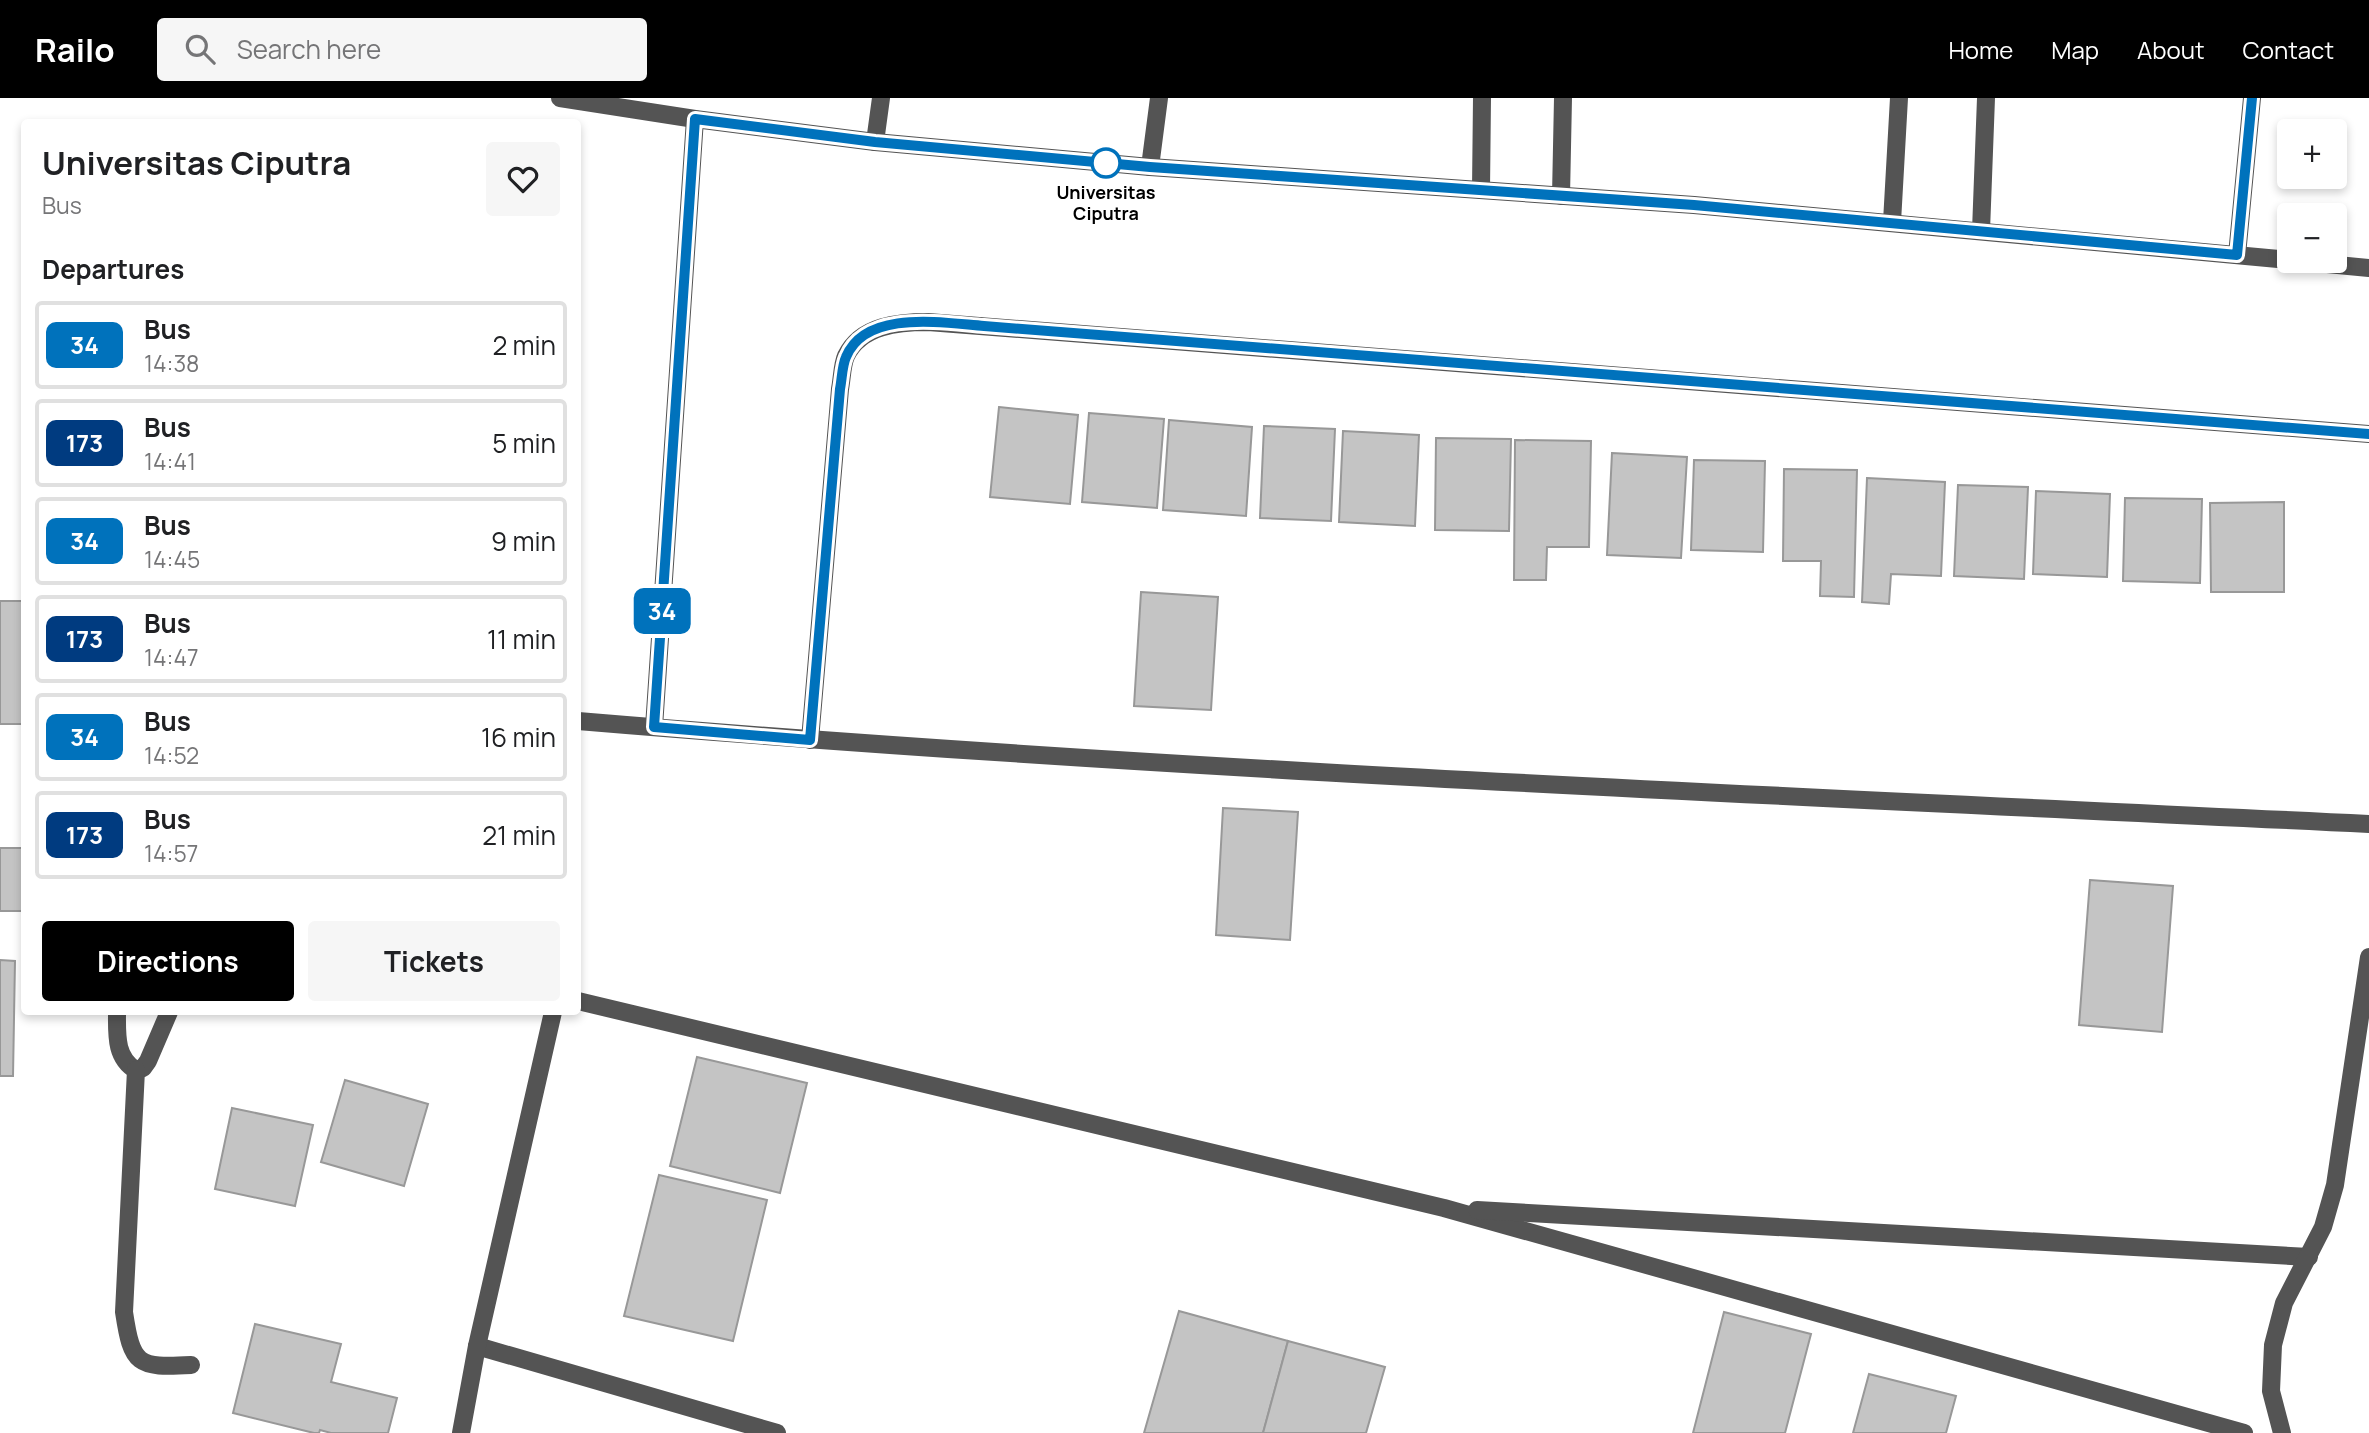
<!DOCTYPE html>
<html lang="en">
<head>
<meta charset="utf-8">
<style>
  body { margin:0; font-family:Manrope,sans-serif; background:#f6f6f6; color:#202124; height:100vh; display:flex; flex-direction:column; font-size:26px; white-space:nowrap }
  * { box-sizing:border-box; margin:0 }
  p { font-size:23px; color:#757577 }
  .icon { flex:none; width:38px; height:38px; fill:none; stroke:currentColor; stroke-width:2; stroke-linecap:round; stroke-linejoin:round }
  .map { position:relative; flex:1; overflow:hidden }
  .drawer { position:absolute; left:21px; top:21px; width:560px; height:896px; display:flex; flex-direction:column; background:#fff; border-radius:7px; box-shadow:0 4px 10px #0003 }
  .drawer>* { flex:none }
  .badge { padding:0 14px; border-radius:10px; font-size:24px; line-height:46px }
  .tools { position:absolute; left:2277px; top:21px; display:grid; gap:14px }
  .tools a { display:grid; place-items:center; width:70px; height:70px; border-radius:7px; background:#fff; box-shadow:0 4px 10px #0003; font-size:35px }
  .map>.badge { position:absolute; translate:-50% -50%; box-shadow:0 0 0 4px #fff }
  h2 { padding:0 21px; font-size:26px; line-height:63px }
  .round { display:grid; place-items:center; flex:none; width:74px; height:74px; border-radius:7px; background:#f6f6f6 }
  .headline { display:flex; align-items:center; justify-content:space-between; height:119px; padding:0 21px }
  h1 { font-size:33px; font-weight:700; line-height:52px }
  .button { display:flex; gap:14px; margin-top:auto; padding:14px 21px }
  .button a { flex:1; height:80px; border-radius:7px; background:#000; color:#fff; font-size:28px; font-weight:700; line-height:80px; text-align:center }
  .button a+a { background:#f6f6f6; color:#202124 }
  ul { padding:0; list-style:none }
  li { display:flex; align-items:center; gap:21px; height:88px; margin:0 14px 10px; padding:0 7px; border:4px solid #e0e0e0; border-radius:7px }
  li div { flex:1 }
  li b { display:block; font-size:26px }
  li em { font-style:normal }
  li .badge { min-width:77px; font-weight:700; text-align:center }
  header { display:flex; align-items:center; gap:42px; box-sizing:border-box; height:98px; padding:0 35px; background:#000; color:#fff }
  header strong { font-size:33px }
  nav { display:flex; gap:38px; margin-inline-start:auto; font-size:24px }
  .search { width:490px; height:63px; background:#f6f6f6; display:flex; align-items:center; gap:18px; box-sizing:border-box; padding:0 24px; border-radius:7px; color:#757577; font-size:26px }
  .map>svg:first-child { display:block }
</style>
</head>
<body>
<header>
<strong>Railo</strong>
<div class="search"><svg class="icon" aria-label="search" viewBox="0 0 24 24"><circle cx="10" cy="10" r="6"/><path d="M15 15l6 6"/></svg>Search here</div>
<nav><a>Home</a><a>Map</a><a>About</a><a>Contact</a></nav>
</header>
<div class="map">
<svg width="2369" height="1335" viewBox="0 0 2369 1335">
  <rect width="100%" height="100%" fill="#fff"/>
  <g fill="#c4c4c4" stroke="#989898" stroke-width="2">
    <polygon points="999,309 1078,317 1070,406 990,399"/>
    <polygon points="1089,315 1164,321 1157,410 1082,404"/>
    <polygon points="1169,322 1252,329 1246,418 1163,412"/>
    <polygon points="1264,328 1335,331 1331,423 1260,420"/>
    <polygon points="1343,333 1419,337 1415,428 1339,424"/>
    <polygon points="1436,340 1511,341 1509,433 1435,432"/>
    <polygon points="1515,342 1591,343 1589,449 1547,449 1546,482 1514,482"/>
    <polygon points="1612,355 1687,359 1681,460 1607,457"/>
    <polygon points="1694,362 1765,363 1763,454 1691,452"/>
    <polygon points="1784,371 1857,372 1854,499 1820,498 1821,463 1783,463"/>
    <polygon points="1867,380 1945,384 1941,478 1891,476 1889,506 1862,504"/>
    <polygon points="1958,387 2028,389 2024,481 1954,478"/>
    <polygon points="2036,393 2110,396 2107,479 2033,476"/>
    <polygon points="2125,400 2202,401 2200,485 2123,483"/>
    <polygon points="2284,404 2284,494 2211,494 2210,405"/>
    <polygon points="1141,494 1218,499 1211,612 1134,608"/>
    <rect x="0" y="503" width="24" height="123"/>
    <polygon points="1223,710 1298,714 1290,842 1216,837"/>
    <rect x="0" y="750" width="24" height="63"/>
    <polygon points="2090,782 2173,788 2162,934 2079,927"/>
    <polygon points="0,862 15,863 13,978 0,978"/>
    <polygon points="697,959 807,985 780,1095 670,1068"/>
    <polygon points="345,982 428,1006 404,1088 321,1064"/>
    <polygon points="232,1010 313,1027 295,1108 215,1091"/>
    <polygon points="659,1077 767,1102 733,1243 624,1218"/>
    <polygon points="1179,1213 1288,1243 1263,1335 1144,1335"/>
    <polygon points="1724,1214 1811,1236 1785,1335 1693,1335"/>
    <polygon points="255,1226 341,1246 331,1284 397,1300 388,1335 331,1335 320,1332 319,1335 314,1335 233,1315"/>
    <polygon points="1288,1243 1385,1269 1366,1335 1263,1335"/>
    <polygon points="1869,1276 1956,1298 1946,1335 1853,1335"/>
  </g>
  <g fill="none" stroke-linecap="round" stroke-linejoin="round">
    <g stroke="#545454" stroke-width="18">
      <polyline points="560,0 695,21 875,44 1150,69 1694,107 2289,162"/>
      <polyline points="875,44 881,0"/>
      <polyline points="1150,69 1159,0"/>
      <polyline points="1481,92 1482,0"/>
      <polyline points="1561,98 1563,0"/>
      <polyline points="1892,124 1899,0"/>
      <polyline points="1981,133 1986,0"/>
      <polyline points="2237,157 2252,0"/>
      <polyline points="2296,163 2369,170"/>
      <path d="M578,623C1174,673 1772,697 2369,726"/>
      <polyline points="654,629 695,21"/>
      <path d="M810,642L840,291C842,281 842,267 846,258C861,227 899,224 928,224L2369,336"/>
      <polyline points="578,903 1444,1110 2244,1335"/>
      <path d="M117,914C117,936 115,960 136,972L143,970L148,963L169,914"/>
      <path d="M136,972L124,1214C132,1267 137,1270 191,1267"/>
      <polyline points="1477,1112 2309,1159"/>
      <polyline points="477,1248 777,1335"/>
      <polyline points="461,1335 477,1248 553,914"/>
      <polyline points="2282,1335 2271,1293 2273,1247 2284,1205 2323,1129 2335,1087 2369,859"/>
    </g>
  </g>
  <g fill="none" stroke-linecap="round" stroke-linejoin="round">
    <g stroke="#fff" stroke-width="16">
      <path id="line" d="M2252,0L2237,157L1694,107L1150,69L875,44L695,21L654,629L810,642L840,291C842,281 842,268 846,259C866,211 943,225 984,228L2369,336"/>
    </g>
    <use href="#line" stroke="#0072bc" stroke-width="10"/>
  </g>
  <circle fill="#fff" stroke="#0072bc" stroke-width="3.5" cx="1106" cy="65" r="14"/>
  <g text-anchor="middle" dominant-baseline="central" stroke-width="6" stroke-linejoin="round" paint-order="stroke">
    <g font-size="18" font-weight="bold" fill="#000" stroke="#fff">
      <text x="1106" y="94">Universitas<tspan x="1106" dy="21">Ciputra</tspan></text>
    </g>
  </g>
</svg>
<div class="tools">
<a>+</a>
<a>−</a>
</div>
<b class="badge" style="left:662px;top:513px;background:#0072bc;color:#fff">34</b>
<section class="drawer">
<div class="headline"><div><h1>Universitas Ciputra</h1><p>Bus</p></div><a class="round"><svg class="icon" aria-label="heart" viewBox="0 0 24 24"><path d="M12 20l-8-8c-3-5 5-10 8-4 3-6 11-1 8 4z"/></svg></a></div>
<h2>Departures</h2>
<ul>
<li><span class="badge" style="background:#0072bc;color:#fff">34</span><div><b>Bus</b><p>14:38</p></div><em>2 min</em></li>
<li><span class="badge" style="background:#003b80;color:#fff">173</span><div><b>Bus</b><p>14:41</p></div><em>5 min</em></li>
<li><span class="badge" style="background:#0072bc;color:#fff">34</span><div><b>Bus</b><p>14:45</p></div><em>9 min</em></li>
<li><span class="badge" style="background:#003b80;color:#fff">173</span><div><b>Bus</b><p>14:47</p></div><em>11 min</em></li>
<li><span class="badge" style="background:#0072bc;color:#fff">34</span><div><b>Bus</b><p>14:52</p></div><em>16 min</em></li>
<li><span class="badge" style="background:#003b80;color:#fff">173</span><div><b>Bus</b><p>14:57</p></div><em>21 min</em></li>
</ul>
<div class="button"><a>Directions</a><a>Tickets</a></div>
</section>
</div>
</body>
</html>
